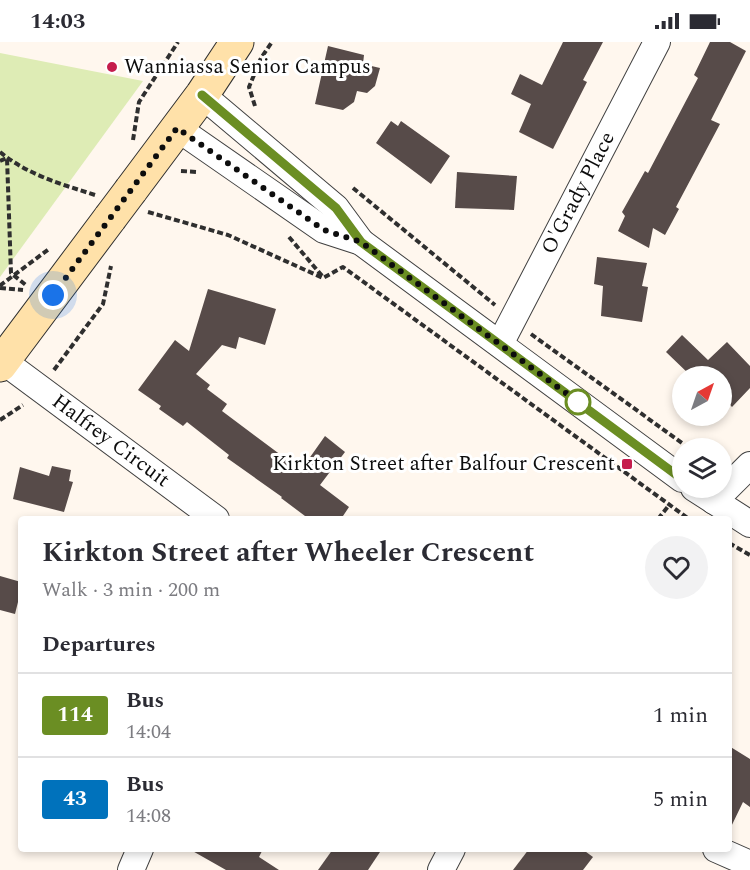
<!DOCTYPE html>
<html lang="en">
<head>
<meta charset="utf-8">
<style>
  body { margin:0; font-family:Spectral,serif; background:#f2f2f3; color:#2b2b33; height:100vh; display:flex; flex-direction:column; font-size:22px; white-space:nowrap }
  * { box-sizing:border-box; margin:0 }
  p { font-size:20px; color:#7c7c81 }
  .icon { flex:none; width:33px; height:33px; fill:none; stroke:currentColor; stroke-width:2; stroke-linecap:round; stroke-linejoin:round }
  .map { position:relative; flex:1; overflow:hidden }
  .panel { position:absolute; left:18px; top:474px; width:714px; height:336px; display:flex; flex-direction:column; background:#fff; border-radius:6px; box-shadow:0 3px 9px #0003 }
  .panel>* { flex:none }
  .badge { padding:0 12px; border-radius:4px; font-size:21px; line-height:39px }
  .needle { width:39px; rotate:40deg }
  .buttons { position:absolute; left:672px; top:324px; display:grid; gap:12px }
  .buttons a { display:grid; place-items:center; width:60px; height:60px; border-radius:50%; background:#fff; box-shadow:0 3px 9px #0003; font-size:30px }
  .you { position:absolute; width:30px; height:30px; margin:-15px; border:4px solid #fff; border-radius:50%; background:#1a73e8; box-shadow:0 0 0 9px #1a73e833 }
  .map>.badge { position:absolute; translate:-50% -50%; box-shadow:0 0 0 3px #fff }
  h2 { padding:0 24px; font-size:22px; line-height:54px }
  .round { display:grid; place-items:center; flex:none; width:63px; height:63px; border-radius:32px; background:#f2f2f3 }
  .summary { display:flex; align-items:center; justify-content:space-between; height:102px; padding:0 24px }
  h1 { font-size:28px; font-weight:700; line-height:45px }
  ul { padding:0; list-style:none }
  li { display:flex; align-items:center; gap:18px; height:84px; padding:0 24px; border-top:2px solid #e1e1e2 }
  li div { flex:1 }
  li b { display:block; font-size:22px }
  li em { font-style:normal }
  li .badge { min-width:66px; font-weight:700; text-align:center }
  .status { display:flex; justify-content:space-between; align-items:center; height:42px; padding:0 30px; background:#fff; direction:ltr }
  .status svg { height:16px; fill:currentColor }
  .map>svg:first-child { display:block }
</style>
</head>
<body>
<div class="status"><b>14:03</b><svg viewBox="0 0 49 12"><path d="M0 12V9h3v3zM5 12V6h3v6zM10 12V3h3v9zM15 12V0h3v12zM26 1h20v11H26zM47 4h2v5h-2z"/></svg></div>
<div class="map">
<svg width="750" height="828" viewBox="0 0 750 828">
  <rect width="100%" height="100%" fill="#fff7ee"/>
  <polygon fill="#deecb5" points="0,11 143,39 0,235"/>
  <g fill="#574b49">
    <polygon points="563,0 603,0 583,38 587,40 553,107 519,90 531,62 511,52 520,32 542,43"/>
    <polygon points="710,0 730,0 746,9 711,78 720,82 676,165 679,167 665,193 653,186 649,206 618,189 625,174 622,170 645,129 648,131 698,36 694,33"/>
    <polygon points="328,4 364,13 363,22 380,26 375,44 367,51 357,49 354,60 343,68 315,62"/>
    <polygon points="391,79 398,84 401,79 450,114 431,142 376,101"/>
    <polygon points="457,130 517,134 514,168 455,166"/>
    <polygon points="597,215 647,221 642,244 648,245 642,280 601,274 603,244 594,242"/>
    <polygon points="208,247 276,267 265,303 239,295 236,307 222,303 196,332 210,343 207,347 227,362 222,369 301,428 325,394 345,410 320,443 349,465 341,477 309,477 281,456 282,455 227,416 229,413 187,380 183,384 159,367 161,364 138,348 175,298 189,309"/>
    <polygon points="682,293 708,318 727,300 750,324 750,346 732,365 722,354 722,334 691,334 666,310"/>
    <polygon points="52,424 71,428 69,439 73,440 64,470 13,457 20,425 49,434"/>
    <polygon points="0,534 21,540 21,548 15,572 0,568"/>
    <polygon points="729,704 750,717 750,765 743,760 729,789"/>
    <polygon points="189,807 263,807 259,815 279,828 226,828"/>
    <polygon points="333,807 382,807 368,828 318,828"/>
    <polygon points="529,807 582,807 593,815 583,828 513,828"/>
  </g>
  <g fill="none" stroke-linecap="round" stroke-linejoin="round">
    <g stroke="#404040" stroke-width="28">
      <g id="street">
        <polyline points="202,53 336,166 361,200"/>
        <polyline points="177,86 324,188 361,200 682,437"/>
        <path id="s1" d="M500,302L657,0"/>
        <path id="s2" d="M3,319L216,477"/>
        <polyline points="694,446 750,482"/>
        <polyline points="714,459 750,423"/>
        <polyline points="716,807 750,822"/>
        <polyline points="131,828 140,807"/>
        <polyline points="441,828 452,807"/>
      </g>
    </g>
    <g stroke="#2f2f2f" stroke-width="35">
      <g id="secondary">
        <polyline points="131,148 202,53 237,0"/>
        <polyline points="0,323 110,176"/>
      </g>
    </g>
    <g stroke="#2f2f2f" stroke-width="4" stroke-dasharray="6 3" stroke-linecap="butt">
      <polyline points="255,64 249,45 261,16 272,0"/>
      <polyline points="133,98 139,60 178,0"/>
      <path d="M0,110C28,133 61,142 95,153"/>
      <polyline points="0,119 7,116 11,231 27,244"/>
      <polyline points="181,129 197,130"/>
      <polyline points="353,146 495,263"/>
      <polyline points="148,170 228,193 323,236 343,225 689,477"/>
      <polyline points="289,195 323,235"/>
      <polyline points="0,244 2,242 49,207"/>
      <polyline points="0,246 23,248"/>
      <polyline points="531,292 689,406"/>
      <polyline points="54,328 103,262 111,224"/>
      <polyline points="0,378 23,363"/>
      <polyline points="658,477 670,462"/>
      <polyline points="729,501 750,513"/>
    </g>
    <use href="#street" stroke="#fff" stroke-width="26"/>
    <use href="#secondary" stroke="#ffe1a9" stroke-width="33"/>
    <g stroke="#2f2f2f" stroke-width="35" stroke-linecap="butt">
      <polyline id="secondary-bridge" points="110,176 131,148"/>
    </g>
    <use href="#secondary-bridge" stroke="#ffe1a9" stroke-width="33"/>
  </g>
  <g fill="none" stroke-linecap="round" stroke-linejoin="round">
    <g stroke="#fff" stroke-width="14">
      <polyline id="line" points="202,53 336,166 361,200 682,437"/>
    </g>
    <use href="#line" stroke="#6b8e23" stroke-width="9"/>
    <polyline stroke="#0d0d0d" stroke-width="6" stroke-dasharray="0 10.8" points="53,253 177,86 324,188 361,200 578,360"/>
  </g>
  <g fill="#c51d4d" stroke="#fff" stroke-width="2">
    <circle cx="112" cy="25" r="6"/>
    <rect x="621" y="416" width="12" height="12" rx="3"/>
  </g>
  <circle fill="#fff" stroke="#6b8e23" stroke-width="3" cx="578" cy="360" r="12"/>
  <g text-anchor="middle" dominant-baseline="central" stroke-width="6" stroke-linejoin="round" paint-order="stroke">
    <g font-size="21" fill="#0d0d0d" stroke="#fff" text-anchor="start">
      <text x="124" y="25">Wanniassa Senior Campus</text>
      <text x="615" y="422" text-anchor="end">Kirkton Street after Balfour Crescent</text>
    </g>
    <g font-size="21" fill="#0d0d0d" stroke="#fff">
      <text stroke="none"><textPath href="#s1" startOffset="170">O'Grady Place</textPath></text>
      <text stroke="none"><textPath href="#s2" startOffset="134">Halfrey Circuit</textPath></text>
    </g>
  </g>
</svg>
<div class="buttons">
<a><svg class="needle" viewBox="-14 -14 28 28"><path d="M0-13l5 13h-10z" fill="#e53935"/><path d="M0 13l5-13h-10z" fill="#7c7c81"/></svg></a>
<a><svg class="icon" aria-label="layers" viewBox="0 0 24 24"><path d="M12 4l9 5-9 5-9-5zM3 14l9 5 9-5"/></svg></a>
</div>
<div class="you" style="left:53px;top:253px"></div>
<section class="panel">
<div class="summary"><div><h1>Kirkton Street after Wheeler Crescent</h1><p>Walk · 3 min · 200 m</p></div><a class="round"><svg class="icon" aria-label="heart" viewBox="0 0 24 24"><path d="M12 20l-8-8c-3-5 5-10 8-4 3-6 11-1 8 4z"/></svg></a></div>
<h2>Departures</h2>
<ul>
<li><span class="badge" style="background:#6b8e23;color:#fff">114</span><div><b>Bus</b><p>14:04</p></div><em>1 min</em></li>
<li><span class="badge" style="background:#0072bc;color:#fff">43</span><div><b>Bus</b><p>14:08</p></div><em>5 min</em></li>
</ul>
</section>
</div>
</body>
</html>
